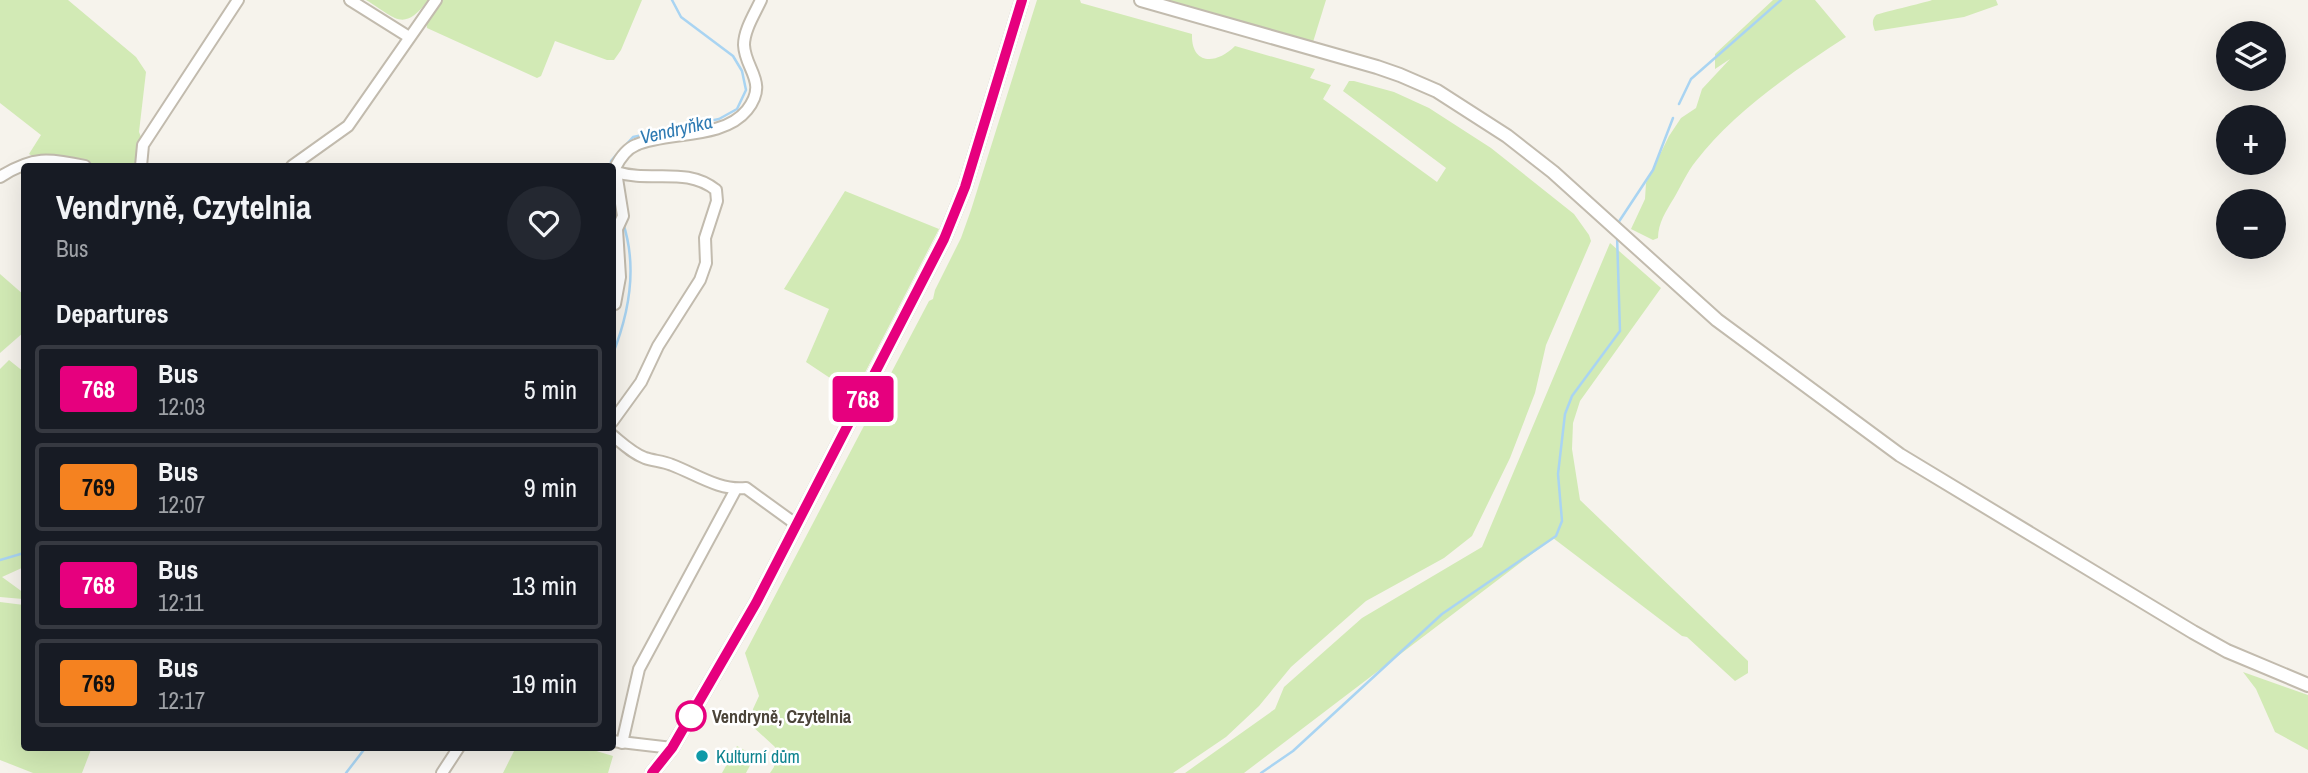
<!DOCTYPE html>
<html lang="en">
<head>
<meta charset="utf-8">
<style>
  body { margin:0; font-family:"Archivo Narrow",sans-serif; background:#242831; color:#f1f3f6; height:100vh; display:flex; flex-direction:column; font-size:26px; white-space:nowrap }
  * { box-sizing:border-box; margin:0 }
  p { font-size:23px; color:#9ea1a6 }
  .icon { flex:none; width:38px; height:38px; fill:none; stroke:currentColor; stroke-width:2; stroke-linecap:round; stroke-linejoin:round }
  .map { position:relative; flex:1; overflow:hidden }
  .sheet { position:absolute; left:21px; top:163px; width:595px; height:588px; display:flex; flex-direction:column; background:#171b24; border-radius:7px; box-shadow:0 7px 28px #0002 }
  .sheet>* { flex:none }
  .badge { padding:0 14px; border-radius:5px; font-size:24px; line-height:46px }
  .buttons { position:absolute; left:2216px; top:21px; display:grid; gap:14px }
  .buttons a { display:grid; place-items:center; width:70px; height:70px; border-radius:50%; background:#171b24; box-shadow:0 7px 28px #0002; font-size:35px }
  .map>.badge { position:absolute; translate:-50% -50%; box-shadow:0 0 0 4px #fff }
  h2 { padding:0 35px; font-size:26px; line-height:63px }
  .round { display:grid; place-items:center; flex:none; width:74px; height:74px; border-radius:37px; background:#242831 }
  .summary { display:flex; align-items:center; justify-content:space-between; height:119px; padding:0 35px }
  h1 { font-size:33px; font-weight:800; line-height:52px }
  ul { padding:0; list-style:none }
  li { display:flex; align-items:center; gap:21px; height:88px; margin:0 14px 10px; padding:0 21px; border:4px solid #363941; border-radius:7px }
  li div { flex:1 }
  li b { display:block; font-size:26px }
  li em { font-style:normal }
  li .badge { min-width:77px; font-weight:700; text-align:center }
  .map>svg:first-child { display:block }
</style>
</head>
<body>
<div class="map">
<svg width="2308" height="773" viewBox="0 0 2308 773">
  <rect width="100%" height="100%" fill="#f6f3ec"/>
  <g fill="#d2eab5">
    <polygon points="0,0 68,0 136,57 146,72 139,132 141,137 136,166 91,166 83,161 34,157 29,154 41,135 0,103"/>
    <path d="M366,0H428C403,34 395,17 366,0Z"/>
    <polygon points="443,0 642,0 621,50 614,60 607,60 555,41 541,76 537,78 427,28 426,21"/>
    <path d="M1037,0H1080L1081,3L1192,34C1191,65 1216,65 1235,46L1315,69L1310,78L1331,85L1323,99L1437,182L1446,168L1343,91L1349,81H1354L1394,92L1429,108L1491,148L1574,214L1589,235L1591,241L1546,345L1535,393L1510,458L1472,536L1444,558L1366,601L1291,667L1259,706L1226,737L1173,773H770L774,767L775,747L751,725L753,709L759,696L745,653L867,420H871L869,415L929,301L933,299L935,290L961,238L971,210Z"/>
    <polygon points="1165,0 1326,0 1313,42"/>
    <path d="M1773,0H1815L1846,37C1795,70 1733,112 1696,161C1687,172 1681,186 1674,198C1666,211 1658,223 1658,238L1653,240L1631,229L1645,199L1646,183L1669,136L1681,118L1696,108L1702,89L1730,59L1715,69V54Z"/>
    <path d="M1932,0H1996L1998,5L1964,17L1875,31C1873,26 1871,20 1876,15C1879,13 1924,3 1932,0Z"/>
    <polygon points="845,191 939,229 854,394 806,362 829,309 784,289"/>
    <polygon points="1610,243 1661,288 1580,401 1573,423 1572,449 1580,500 1748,661 1748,673 1735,681 1687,637 1682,636 1553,538 1244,773 1185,773 1275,709 1284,687 1362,618 1482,547"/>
    <polygon points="0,274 24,295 24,332 0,353"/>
    <polygon points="9,360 24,372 24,567 2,577 24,593 23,599 0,597 0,369"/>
    <polygon points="0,602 24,605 24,747 92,747 82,773 33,773 0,760"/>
    <polygon points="2243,672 2308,695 2308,750 2275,732 2256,689"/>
    <polygon points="737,746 755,756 746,773 722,773"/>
    <polygon points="516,747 593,747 593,750 613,756 608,773 503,773"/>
  </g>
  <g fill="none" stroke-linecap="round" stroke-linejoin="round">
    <g stroke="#a9d4f2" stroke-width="2.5">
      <polyline points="1679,104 1691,79 1781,0"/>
      <polyline points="624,147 633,137 719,119 737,109 746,90 742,71 733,56 681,17 672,0"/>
      <polyline points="611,166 611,161 617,154"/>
      <polyline points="612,191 616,200"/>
      <polyline points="1618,223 1653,170 1673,118"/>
      <path d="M612,356C629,314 638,268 623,223"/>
      <polyline points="0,560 24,553"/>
      <polyline points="346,773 366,747"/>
      <polyline points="1261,773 1293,751 1442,614 1556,536 1562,521 1558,474 1565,414 1572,396 1620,331 1617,235"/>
    </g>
    <g stroke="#c2bbae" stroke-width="14">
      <g id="minor">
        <polyline points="350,0 409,37"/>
        <polyline points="141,166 143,145 238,0"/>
        <polyline points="292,166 348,126 436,0"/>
        <path d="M0,177C33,156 49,158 85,166"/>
        <polyline points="615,304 620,277 617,229 623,216 616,172"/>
        <path d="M612,422L641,382L658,346L700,280L706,263L705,238L717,201L716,190C686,166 650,183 616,172L615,168C620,158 626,149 636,145C667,131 723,140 747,110C769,82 745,70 744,45C744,30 755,13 761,0"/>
        <path d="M612,435C623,444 632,453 645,458C654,461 663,461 672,465C696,474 719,491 746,488L797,525"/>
        <polyline points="612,741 672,748"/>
        <polyline points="622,743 639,669 736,489"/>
        <polyline points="442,773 459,747"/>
      </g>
    </g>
    <g stroke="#c2bbae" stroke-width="16">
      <g id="tertiary">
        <polyline points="1141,0 1377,67 1400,75 1437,91 1507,136 1553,172 1717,320 1900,455 2193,632 2227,651 2308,685"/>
        <polyline points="652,773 672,748 756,603 944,239 965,187 1022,0"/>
      </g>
    </g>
    <use href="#minor" stroke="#fff" stroke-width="10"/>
    <use href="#tertiary" stroke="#fff" stroke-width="12"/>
  </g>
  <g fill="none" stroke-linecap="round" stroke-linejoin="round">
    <g stroke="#fff" stroke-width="16">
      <polyline id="line" points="652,773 672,748 756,603 944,239 965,187 1022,0"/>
    </g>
    <use href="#line" stroke="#e6007e" stroke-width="10"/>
  </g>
  <circle fill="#fff" stroke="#e6007e" stroke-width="3.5" cx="691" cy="716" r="14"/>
  <circle fill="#0f9aa8" stroke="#fff" stroke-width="2.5" cx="702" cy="756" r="7"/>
  <g text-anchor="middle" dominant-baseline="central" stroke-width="5" stroke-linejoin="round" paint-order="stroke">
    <g font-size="18" font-weight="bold" fill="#4b4439" stroke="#fff" text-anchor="start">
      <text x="712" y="716">Vendryně, Czytelnia</text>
    </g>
    <g font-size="18" fill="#0d838f" stroke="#fff" text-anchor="start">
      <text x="716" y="756">Kulturní dům</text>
    </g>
    <g font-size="19" font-style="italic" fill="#2e7ab2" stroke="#fff">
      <text transform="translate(676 129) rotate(-13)">Vendryňka</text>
    </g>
  </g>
</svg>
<div class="buttons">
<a><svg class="icon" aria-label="layers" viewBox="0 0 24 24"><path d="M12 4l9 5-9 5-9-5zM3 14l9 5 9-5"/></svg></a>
<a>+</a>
<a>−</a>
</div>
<b class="badge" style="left:863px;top:399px;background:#e6007e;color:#fff">768</b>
<section class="sheet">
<div class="summary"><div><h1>Vendryně, Czytelnia</h1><p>Bus</p></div><a class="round"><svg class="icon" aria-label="heart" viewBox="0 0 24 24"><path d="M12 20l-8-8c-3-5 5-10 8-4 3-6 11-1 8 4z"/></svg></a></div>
<h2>Departures</h2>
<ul>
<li><span class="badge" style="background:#e6007e;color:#fff">768</span><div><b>Bus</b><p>12:03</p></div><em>5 min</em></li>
<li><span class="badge" style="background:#f58220;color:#111">769</span><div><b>Bus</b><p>12:07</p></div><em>9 min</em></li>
<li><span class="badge" style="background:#e6007e;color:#fff">768</span><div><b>Bus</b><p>12:11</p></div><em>13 min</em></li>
<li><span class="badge" style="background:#f58220;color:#111">769</span><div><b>Bus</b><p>12:17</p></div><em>19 min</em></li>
</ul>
</section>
</div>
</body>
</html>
